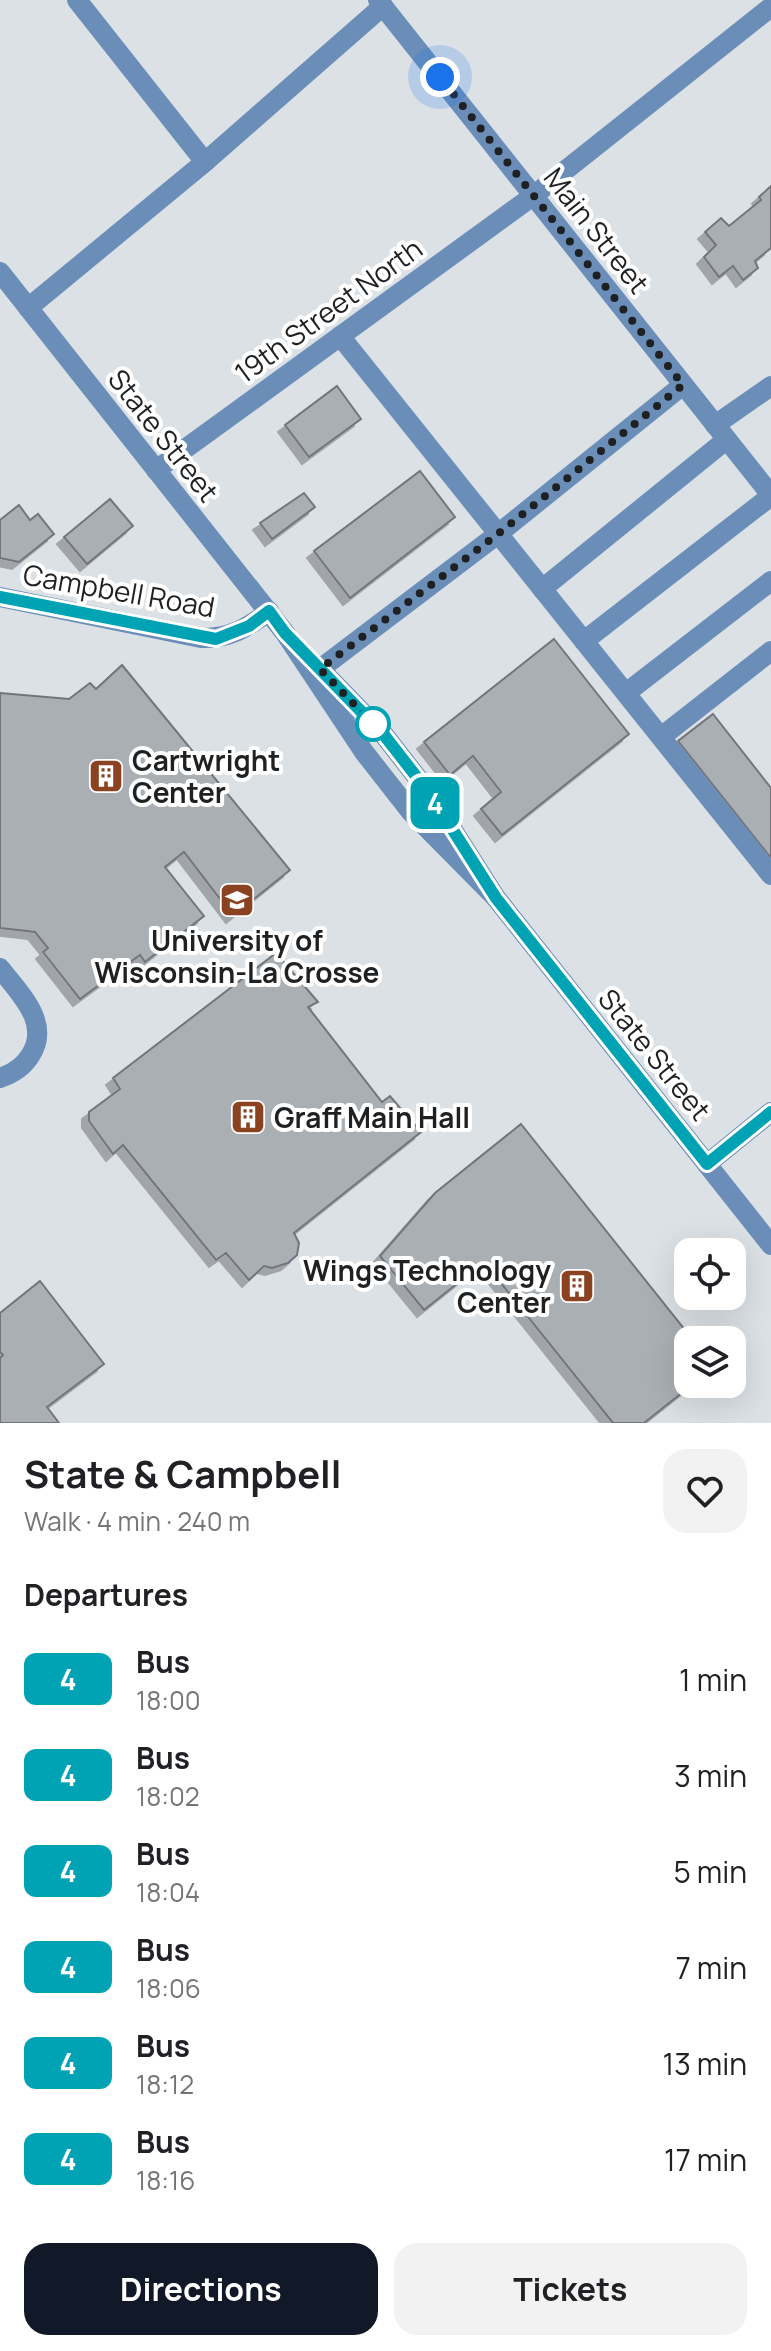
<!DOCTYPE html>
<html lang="en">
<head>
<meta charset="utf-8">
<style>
  body { margin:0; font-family:Manrope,sans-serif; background:#f2f2f2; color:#202124; height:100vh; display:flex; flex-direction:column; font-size:30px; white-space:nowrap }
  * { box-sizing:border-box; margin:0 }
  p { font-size:26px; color:#757577 }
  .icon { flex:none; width:44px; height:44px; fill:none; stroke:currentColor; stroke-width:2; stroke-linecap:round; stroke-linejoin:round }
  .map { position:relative; height:1423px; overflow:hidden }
  .sheet { display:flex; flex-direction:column; background:#fff; flex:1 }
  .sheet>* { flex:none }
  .badge { padding:0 16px; border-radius:12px; font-size:28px; line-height:52px }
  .buttons { position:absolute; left:674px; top:1238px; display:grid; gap:16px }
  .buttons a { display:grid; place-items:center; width:72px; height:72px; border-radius:16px; background:#fff; box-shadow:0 8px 32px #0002; font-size:40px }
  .you { position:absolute; width:40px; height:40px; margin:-20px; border:6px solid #fff; border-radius:50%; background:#1a73e8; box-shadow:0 0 0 12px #1a73e833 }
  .map>.badge { position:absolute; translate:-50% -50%; box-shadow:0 0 0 4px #fff }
  h2 { padding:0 24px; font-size:30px; line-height:72px }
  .round { display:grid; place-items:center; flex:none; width:84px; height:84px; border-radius:24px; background:#f2f2f2 }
  .head { display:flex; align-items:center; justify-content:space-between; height:136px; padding:0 24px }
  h1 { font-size:38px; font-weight:700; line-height:60px }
  .primary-button { display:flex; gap:16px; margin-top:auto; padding:16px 24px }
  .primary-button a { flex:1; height:92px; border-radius:24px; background:#111827; color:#fff; font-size:32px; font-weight:700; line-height:92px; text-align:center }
  .primary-button a+a { background:#f2f2f2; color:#202124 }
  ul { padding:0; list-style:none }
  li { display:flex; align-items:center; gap:24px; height:96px; padding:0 24px }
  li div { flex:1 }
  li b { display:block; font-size:30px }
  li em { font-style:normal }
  li .badge { min-width:88px; font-weight:700; text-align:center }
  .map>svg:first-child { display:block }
</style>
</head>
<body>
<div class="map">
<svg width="771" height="1423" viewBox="0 0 771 1423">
  <defs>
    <filter id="shadow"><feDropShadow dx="-7" dy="7" stdDeviation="0" flood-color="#0004"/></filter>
  </defs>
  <rect width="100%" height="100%" fill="#dce1e6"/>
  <g fill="#aaafb4" stroke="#72767b" stroke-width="2" filter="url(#shadow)">
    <polygon points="771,186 771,248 755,261 758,268 743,280 733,266 719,277 704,257 716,245 705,232 721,218 729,226 761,200 759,197"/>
    <polygon points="337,386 361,419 309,457 285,425"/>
    <polygon points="420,471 455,517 350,598 314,551"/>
    <polygon points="304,493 315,507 272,539 260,523"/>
    <polygon points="110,499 133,526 87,564 64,537"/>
    <polygon points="19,505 30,520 38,514 54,534 19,562 0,558 0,520"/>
    <polygon points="554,639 629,734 502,835 481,809 501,792 473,756 450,775 424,742"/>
    <polygon points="122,665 290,870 233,916 184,852 165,867 204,916 145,962 140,955 80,999 43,952 48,948 35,932 0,928 0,693 69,699 90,683 96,689"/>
    <polygon points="713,714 771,788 771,858 678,741"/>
    <polygon points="276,953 318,1002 308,1007 382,1102 390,1096 421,1132 294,1233 299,1243 297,1255 288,1263 272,1268 264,1266 249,1280 226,1253 216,1260 123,1145 113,1154 89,1121 89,1112 120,1089 113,1078"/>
    <polygon points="521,1124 693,1340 688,1340 688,1384 693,1384 644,1423 613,1423 484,1262 424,1310 380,1256 435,1193"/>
    <polygon points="40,1281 104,1364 47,1407 59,1423 0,1423 0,1358 3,1355 0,1352 0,1313"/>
  </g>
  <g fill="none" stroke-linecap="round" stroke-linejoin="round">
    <g stroke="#6b8eb9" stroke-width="20">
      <polyline points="77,0 205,162"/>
      <polyline points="378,0 771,495"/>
      <polyline points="0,272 285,633 364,752 411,812 496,898"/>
      <polyline points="28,308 205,162 383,6"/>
      <polyline points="340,336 771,875"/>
      <polyline points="715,425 771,386"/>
      <polyline points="156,470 533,196 771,7"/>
      <polyline points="542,589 726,440"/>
      <path d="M0,597L201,638C228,639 248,628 269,611"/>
      <polyline points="584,641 771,496"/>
      <polyline points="320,669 498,534 683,385"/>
      <polyline points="321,670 384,735 430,794 496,898 771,1245"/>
      <polyline points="626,693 771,581"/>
      <polyline points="661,737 771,651"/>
      <path d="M0,968C19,993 52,1023 30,1056C23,1067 12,1074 0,1078"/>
      <polyline points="707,1164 771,1112"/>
    </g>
  </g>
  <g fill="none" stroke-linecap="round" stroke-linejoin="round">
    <g stroke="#fff" stroke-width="18">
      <polyline id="line" points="0,597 216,639 249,626 269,611 285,633 384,735 430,794 496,898 707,1164 771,1112"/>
    </g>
    <use href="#line" stroke="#00a3b4" stroke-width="12"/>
    <polyline stroke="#1e2022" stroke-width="8" stroke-dasharray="0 14.4" points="373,724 320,669 498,534 683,385 440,77"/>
  </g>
  <defs>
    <g id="building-square" transform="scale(1.8)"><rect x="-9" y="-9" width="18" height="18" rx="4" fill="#8a4221" stroke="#fff"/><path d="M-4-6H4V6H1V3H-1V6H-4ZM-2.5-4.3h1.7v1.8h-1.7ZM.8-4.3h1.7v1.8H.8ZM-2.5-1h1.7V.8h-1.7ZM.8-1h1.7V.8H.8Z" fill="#fff"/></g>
    <g id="university-square" transform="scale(1.8)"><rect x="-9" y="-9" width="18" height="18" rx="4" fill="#8a4221" stroke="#fff"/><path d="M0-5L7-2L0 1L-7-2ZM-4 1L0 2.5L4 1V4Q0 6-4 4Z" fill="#fff"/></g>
  </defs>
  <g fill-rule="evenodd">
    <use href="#building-square" x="106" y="776"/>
    <use href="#university-square" x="237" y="900"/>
    <use href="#building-square" x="248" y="1117"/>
    <use href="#building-square" x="577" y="1286"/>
  </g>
  <circle fill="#fff" stroke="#00a3b4" stroke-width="4" cx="373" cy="724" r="16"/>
  <g text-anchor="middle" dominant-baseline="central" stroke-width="8" stroke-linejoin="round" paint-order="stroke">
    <g font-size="28" fill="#1e2022" stroke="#fff">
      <text transform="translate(597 230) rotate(52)">Main Street</text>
      <text transform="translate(328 310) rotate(-36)">19th Street North</text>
      <text transform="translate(164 435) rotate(52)">State Street</text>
      <text transform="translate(119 590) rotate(10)">Campbell Road</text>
      <text transform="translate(655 1054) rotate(51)">State Street</text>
    </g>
    <g font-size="28" font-weight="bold" fill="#1e2022" stroke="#fff" text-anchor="start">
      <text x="132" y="760">Cartwright<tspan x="132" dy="32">Center</tspan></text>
      <text x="237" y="940" text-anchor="middle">University of<tspan x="237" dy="32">Wisconsin-La Crosse</tspan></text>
      <text x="274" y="1117">Graff Main Hall</text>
      <text x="551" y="1270" text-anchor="end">Wings Technology<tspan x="551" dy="32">Center</tspan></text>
    </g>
  </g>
</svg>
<div class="buttons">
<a><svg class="icon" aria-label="locate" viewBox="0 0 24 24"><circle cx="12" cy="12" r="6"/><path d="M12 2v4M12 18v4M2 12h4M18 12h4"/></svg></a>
<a><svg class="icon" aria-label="layers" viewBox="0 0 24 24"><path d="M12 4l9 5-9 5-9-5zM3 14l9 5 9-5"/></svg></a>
</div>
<div class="you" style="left:440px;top:77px"></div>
<b class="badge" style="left:435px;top:803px;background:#00a3b4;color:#fff">4</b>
</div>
<section class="sheet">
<div class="head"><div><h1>State &amp; Campbell</h1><p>Walk · 4 min · 240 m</p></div><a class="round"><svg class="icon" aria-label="heart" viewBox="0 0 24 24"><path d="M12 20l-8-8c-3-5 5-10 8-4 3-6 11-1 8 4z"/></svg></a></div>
<h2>Departures</h2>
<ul>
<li><span class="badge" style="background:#00a3b4;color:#fff">4</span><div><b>Bus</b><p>18:00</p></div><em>1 min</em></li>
<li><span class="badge" style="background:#00a3b4;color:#fff">4</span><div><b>Bus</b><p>18:02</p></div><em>3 min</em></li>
<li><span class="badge" style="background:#00a3b4;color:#fff">4</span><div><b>Bus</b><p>18:04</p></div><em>5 min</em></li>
<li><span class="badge" style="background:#00a3b4;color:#fff">4</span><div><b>Bus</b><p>18:06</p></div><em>7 min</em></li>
<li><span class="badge" style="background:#00a3b4;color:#fff">4</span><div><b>Bus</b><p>18:12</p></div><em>13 min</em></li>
<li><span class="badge" style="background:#00a3b4;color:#fff">4</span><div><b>Bus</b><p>18:16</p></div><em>17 min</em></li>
</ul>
<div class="primary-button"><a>Directions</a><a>Tickets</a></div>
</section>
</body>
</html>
